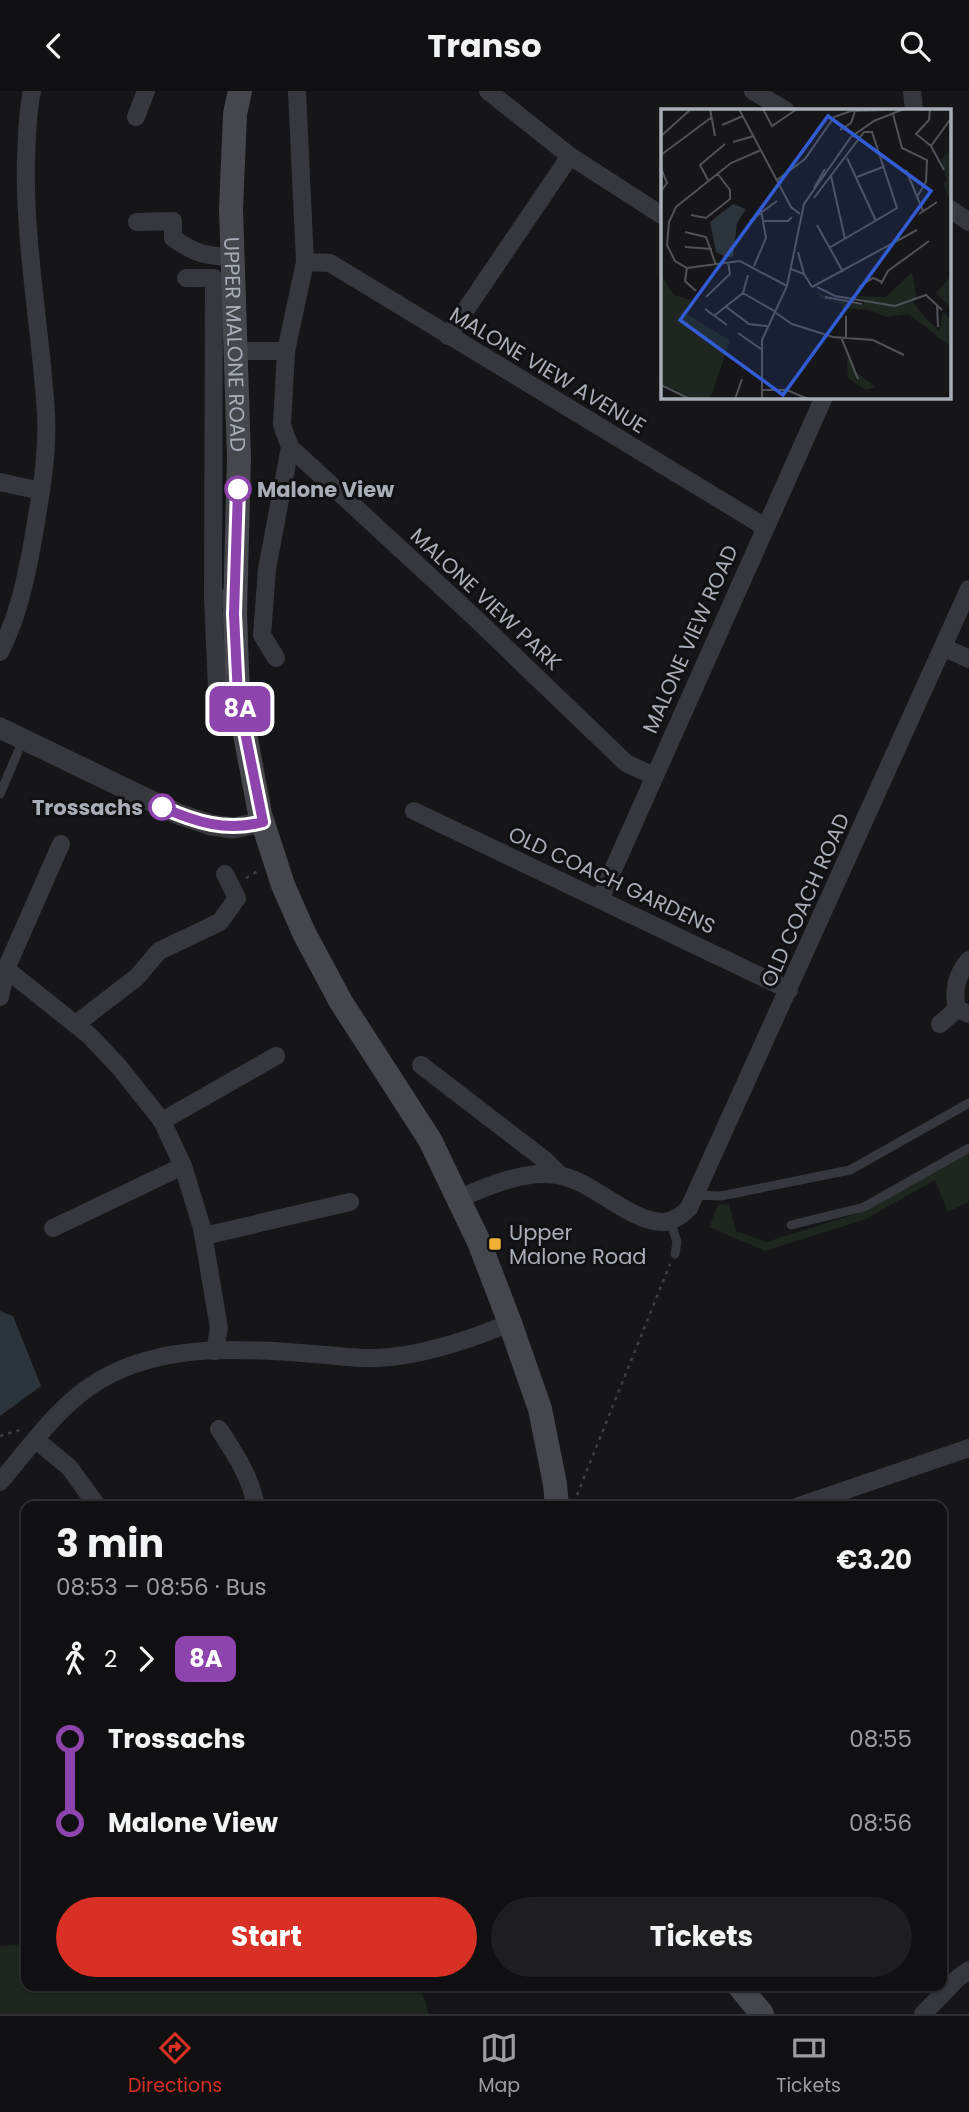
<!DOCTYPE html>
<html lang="en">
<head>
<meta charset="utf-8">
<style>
  body { margin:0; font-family:Poppins,sans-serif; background:#1e1e20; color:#f1f3f6; height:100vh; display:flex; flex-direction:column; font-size:26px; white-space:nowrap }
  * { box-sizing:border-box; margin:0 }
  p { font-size:23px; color:#9c9d9f }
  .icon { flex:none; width:38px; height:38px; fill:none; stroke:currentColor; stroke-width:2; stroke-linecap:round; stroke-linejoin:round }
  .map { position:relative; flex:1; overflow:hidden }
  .drawer { position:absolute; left:21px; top:1410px; width:926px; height:490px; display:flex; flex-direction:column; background:#101012; border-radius:14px; box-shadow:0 2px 5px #0004,0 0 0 2px #303032 }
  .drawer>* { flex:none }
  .badge { padding:0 14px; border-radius:10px; font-size:24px; line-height:46px }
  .map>.badge { position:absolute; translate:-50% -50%; box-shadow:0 0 0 4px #fff }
  .legs { display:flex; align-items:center; gap:10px; height:77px; padding:0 35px; font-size:23px }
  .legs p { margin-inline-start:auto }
  .head { display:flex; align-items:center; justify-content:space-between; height:119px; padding:0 35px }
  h1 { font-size:38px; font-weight:700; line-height:52px }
  .cta { display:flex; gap:14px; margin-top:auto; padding:14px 35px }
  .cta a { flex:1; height:80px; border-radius:42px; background:#d93025; color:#fff; font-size:28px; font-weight:700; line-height:80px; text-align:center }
  .cta a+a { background:#1e1e20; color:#f1f3f6 }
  ul { padding:0 35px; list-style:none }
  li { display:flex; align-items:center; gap:24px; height:84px; font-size:26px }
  li i { display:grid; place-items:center; width:10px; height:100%; margin:0 9px; background:currentColor }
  li i::after { content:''; width:18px; height:18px; margin:-9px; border:5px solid; border-radius:50%; background:#101012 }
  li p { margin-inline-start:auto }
  li:first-child i { background:linear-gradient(#0000 50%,currentColor 0) }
  li:last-child i { background:linear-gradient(currentColor 50%,#0000 0) }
  header { display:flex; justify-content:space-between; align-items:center; height:91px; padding:0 35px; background:#101012; font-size:32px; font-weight:700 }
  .tab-bar { display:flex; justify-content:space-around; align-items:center; height:98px; border-top:2px solid #303032; background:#101012; font-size:19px; color:#9c9d9f }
  .tab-bar a { display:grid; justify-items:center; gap:4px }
  .tab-bar .on { color:#d93025 }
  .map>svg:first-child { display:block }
</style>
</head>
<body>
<header><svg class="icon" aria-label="back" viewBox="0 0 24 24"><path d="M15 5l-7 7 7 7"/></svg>Transo<svg class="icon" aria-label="search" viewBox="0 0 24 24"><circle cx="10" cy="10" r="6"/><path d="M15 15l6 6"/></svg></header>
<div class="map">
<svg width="969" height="1923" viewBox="0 0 969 1923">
  <rect width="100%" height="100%" fill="#161618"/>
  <g fill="#1e261f">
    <polygon points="969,1062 969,1111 948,1121 935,1089 866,1128 765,1160 709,1136 718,1114 729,1113 736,1140 766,1151 862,1121"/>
    <polygon points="26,1853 26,1895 420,1895 429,1923 0,1923 0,1855"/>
  </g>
  <polygon fill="#2c353c" points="0,1220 13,1225 41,1295 0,1325"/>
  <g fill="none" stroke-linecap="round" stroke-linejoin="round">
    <g stroke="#3d3f44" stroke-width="2.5" stroke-dasharray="3.5 5" stroke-linecap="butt">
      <polyline points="246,787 258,780"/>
      <polyline points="0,1345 20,1339"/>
      <polyline points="577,1404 670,1173"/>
    </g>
    <g stroke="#37383d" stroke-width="9">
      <polyline points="0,703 23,649"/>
      <polyline points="694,1104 721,1105 850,1079 969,1012"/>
      <polyline points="670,1129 677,1151 675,1163"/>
      <polyline points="791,1134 864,1116 969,1057"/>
    </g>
    <g stroke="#37383d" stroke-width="18">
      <polyline points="488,0 570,65 663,125"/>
      <polyline points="753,0 785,19"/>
      <polyline points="912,0 914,19"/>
      <polyline points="136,26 146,0"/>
      <polyline points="950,118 969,131"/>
      <path d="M137,131L173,130V147C195,163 206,165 233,166"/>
      <polyline points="305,171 330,172 765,436"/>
      <polyline points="186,187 214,187 213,507 235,508"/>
      <polyline points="448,245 570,65"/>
      <polyline points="236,260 286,260"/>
      <polyline points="290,356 474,526 626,672 654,685"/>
      <polyline points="0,391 41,400"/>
      <polyline points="213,507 217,597"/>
      <polyline points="943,556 969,568"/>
      <path d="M0,561C18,526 26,488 33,449C40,407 48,366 46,323C41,238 24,154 26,69C27,45 27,23 32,0"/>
      <polyline points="276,567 262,544 267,478 290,356 282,334 286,260 305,171 297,0"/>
      <polyline points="414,720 789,899"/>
      <polyline points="600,808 824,306"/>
      <polyline points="6,878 90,945 120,977 162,1030 183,1075 202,1137 219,1237 215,1260"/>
      <polyline points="0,906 6,878 61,753"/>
      <path d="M957,918C953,900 956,884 969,869"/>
      <polyline points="76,933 137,886 159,860 220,831 237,807 225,783"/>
      <polyline points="940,933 957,918 969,923"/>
      <polyline points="421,974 546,1070 560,1084"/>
      <polyline points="162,1030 276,965"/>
      <path d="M458,1108C487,1095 525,1079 557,1084C592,1089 627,1129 661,1131C672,1132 681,1125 689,1117L969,498"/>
      <polyline points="53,1137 183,1075"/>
      <polyline points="204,1145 350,1111"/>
      <path d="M219,1338C235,1363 251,1386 256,1416"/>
      <polyline points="36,1349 69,1376 98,1416"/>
      <path d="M0,1391C30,1356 59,1313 100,1289C163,1252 243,1257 313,1263C334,1264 356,1268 377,1267C422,1265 469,1249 510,1232"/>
      <polyline points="796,1416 969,1357"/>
      <polyline points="923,1923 958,1887 969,1879"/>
    </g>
    <polyline stroke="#37383d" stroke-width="21" points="0,637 178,723 211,734 233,737 263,731"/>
    <g stroke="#45474d" stroke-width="24">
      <path id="s1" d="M240,0L235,23L231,118L239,366L235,523L238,606L260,723L283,794L304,842L341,911L430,1049L479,1151L510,1232L540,1318L555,1393L557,1416"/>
      <polyline points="739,1895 762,1923"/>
    </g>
  </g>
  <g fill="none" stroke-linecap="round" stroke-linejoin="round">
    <g stroke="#fff" stroke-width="16">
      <path id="line-1" d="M162,716C195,731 226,741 263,731L238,606L234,523L238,398"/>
    </g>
    <use href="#line-1" stroke="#8e44ad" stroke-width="10"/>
  </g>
  <g fill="#fff" stroke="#8e44ad" stroke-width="3.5">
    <circle cx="238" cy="398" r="12"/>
    <circle cx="162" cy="716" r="12"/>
  </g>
  <rect fill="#f2b134" stroke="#111113" stroke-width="2.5" x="488" y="1146" width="14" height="14" rx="3.5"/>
  <g text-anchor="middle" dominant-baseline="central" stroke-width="6" stroke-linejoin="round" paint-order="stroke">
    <g font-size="21" fill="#a8adb8" stroke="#111113">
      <text stroke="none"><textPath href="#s1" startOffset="254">UPPER MALONE ROAD</textPath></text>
      <text transform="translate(548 279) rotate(31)">MALONE VIEW AVENUE</text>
      <text transform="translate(486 508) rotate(43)">MALONE VIEW PARK</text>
      <text transform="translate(690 548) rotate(-66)">MALONE VIEW ROAD</text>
      <text transform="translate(612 789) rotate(25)">OLD COACH GARDENS</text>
      <text transform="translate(805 809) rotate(-66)">OLD COACH ROAD</text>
    </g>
    <g font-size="21" font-weight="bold" fill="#a8adb8" stroke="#111113" text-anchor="start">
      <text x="257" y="398">Malone View</text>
      <text x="143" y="716" text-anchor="end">Trossachs</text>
    </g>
    <g font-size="21" fill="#a8adb8" stroke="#111113" text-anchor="start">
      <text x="509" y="1141">Upper<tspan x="509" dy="24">Malone Road</tspan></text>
    </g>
  </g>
  <g transform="translate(661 18)">
    <rect width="290" height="290" fill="#161618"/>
    <path d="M290,41V94L282,74L286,72L280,50ZM251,163L256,190L252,193L264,208L278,222L282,203L290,211V238L248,205L226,208L207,201L181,199L182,195L172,193L159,189L155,182L172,192L202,196L204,190L192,187L225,188ZM0,166L13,186L30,191L23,203L69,232L49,290H33L0,274ZM288,169L290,170V199L275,184ZM190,249L195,263L214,278L205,281L187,269L186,250Z" fill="#1e261f"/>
    <path d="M72,95L85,100L76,114L72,148H65L55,143L49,113Z" fill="#2c353c"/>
    <path fill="none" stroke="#505258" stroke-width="2" d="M49,0L54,27M78,0L130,98L139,105M102,0L111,17L136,0M269,0L268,11L255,25L270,37L283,61M232,5L241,39L266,51L265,73L256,88M61,16L82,7M179,21L190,14L194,2M0,27L30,0M72,33L93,27M270,37L291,8M100,41L70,54L15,98L8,113L6,136L14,152L26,159L79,152L126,177M0,46L51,8M186,49L215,112M0,59L6,74L0,82M245,61L262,102M170,67L184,130M196,68L222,58M47,71L39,56L64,35M116,71L144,50L173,8L190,2L224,1M153,79L164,60M153,89L203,23H211L236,99L168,139M258,105L276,93M30,106L45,109L69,90V81L56,64M89,112L116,92M103,112H127L131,108M156,116L182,163M24,123L45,128L55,156M24,138L51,140M137,143L143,165M93,157L105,129L100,101M26,159L24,172L35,182M130,160L143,165L151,178M220,175L227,162L268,132M151,178L256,121M156,178L174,187L234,197L265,186L281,201M198,178L212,169L221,173M82,184L115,203M45,188L69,165L67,153M164,188L201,195M276,196L277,218M64,197L88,215L106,217M44,200L66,216M115,204L131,215L172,228L212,231L243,246M54,206L82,184L87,166M185,207V229M77,224L100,240M180,228L197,270M0,276L29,290M101,281H126L147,290M74,290L81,270M101,290V231L126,177L143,95L190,28L213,12L243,0"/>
    <path fill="#325cd3" fill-opacity="0.15" stroke="#325cd3" stroke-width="3.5" d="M167,7L270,82L122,286L19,211Z"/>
    <rect width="290" height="290" fill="none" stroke="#a8adb8" stroke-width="3.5"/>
  </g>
</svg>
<b class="badge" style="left:240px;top:618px;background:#8e44ad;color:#fff">8A</b>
<section class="drawer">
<div class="head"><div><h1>3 min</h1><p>08:53 – 08:56 · Bus</p></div><b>€3.20</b></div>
<div class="legs"><svg class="icon" aria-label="walk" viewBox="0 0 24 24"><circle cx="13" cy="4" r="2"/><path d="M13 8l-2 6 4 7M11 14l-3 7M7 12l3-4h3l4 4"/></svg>2<svg class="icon" aria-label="forward" viewBox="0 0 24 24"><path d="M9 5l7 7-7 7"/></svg><b class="badge" style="background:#8e44ad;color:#fff">8A</b></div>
<ul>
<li><i style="color:#8e44ad"></i><b>Trossachs</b><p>08:55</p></li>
<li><i style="color:#8e44ad"></i><b>Malone View</b><p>08:56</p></li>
</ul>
<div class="cta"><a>Start</a><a>Tickets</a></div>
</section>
</div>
<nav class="tab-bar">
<a class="on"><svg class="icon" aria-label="directions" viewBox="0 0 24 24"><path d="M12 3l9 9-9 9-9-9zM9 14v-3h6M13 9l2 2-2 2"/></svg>Directions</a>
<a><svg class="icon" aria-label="map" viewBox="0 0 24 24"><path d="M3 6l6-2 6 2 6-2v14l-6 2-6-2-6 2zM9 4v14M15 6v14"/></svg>Map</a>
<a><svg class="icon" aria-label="tickets" viewBox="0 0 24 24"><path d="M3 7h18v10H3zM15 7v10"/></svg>Tickets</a>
</nav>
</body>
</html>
